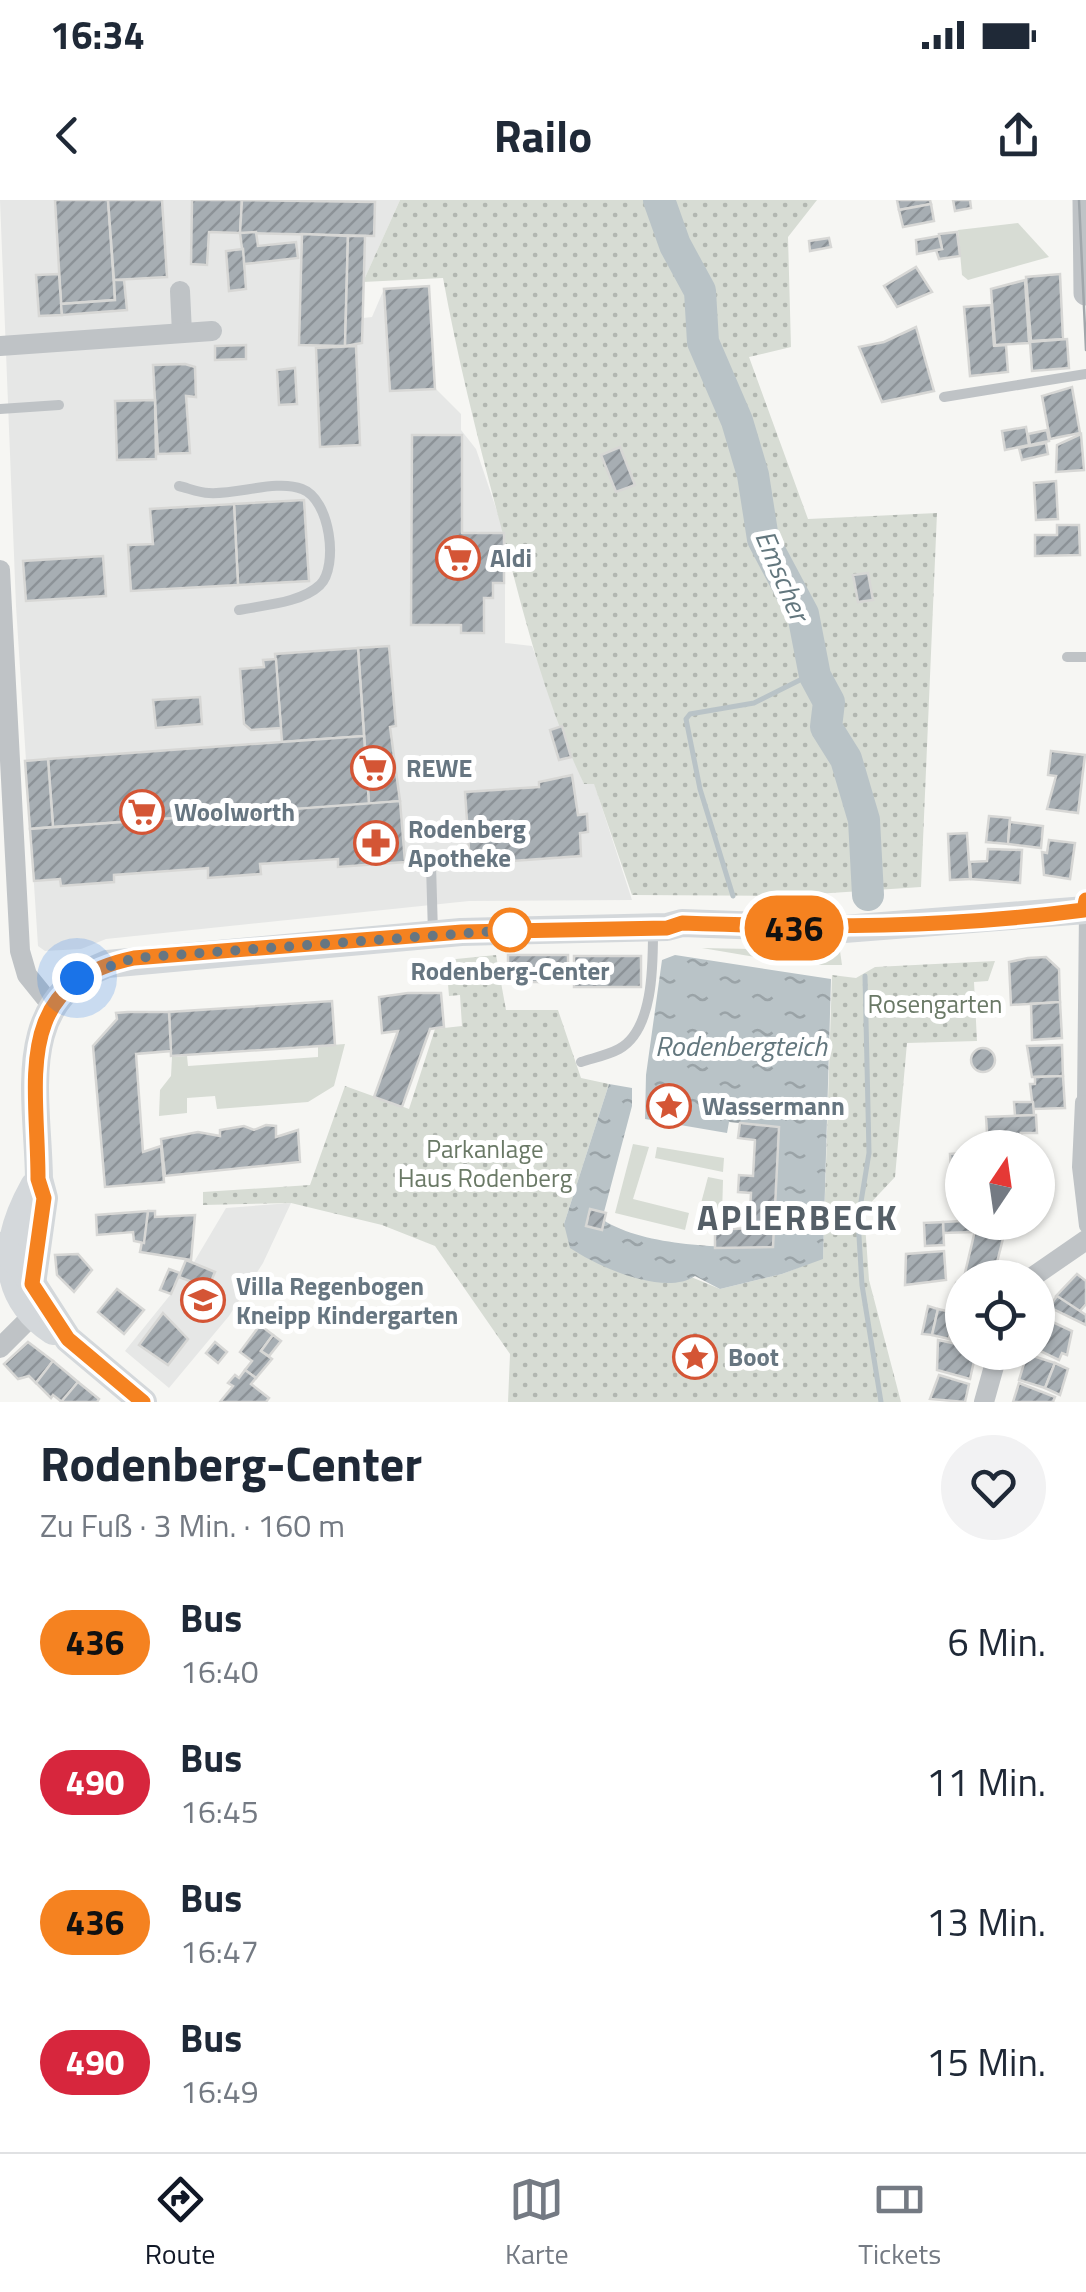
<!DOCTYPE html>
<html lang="de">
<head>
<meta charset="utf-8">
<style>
  body { margin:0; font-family:"Titillium Web",sans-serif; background:#f2f2f3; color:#1f2937; height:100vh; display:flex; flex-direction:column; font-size:38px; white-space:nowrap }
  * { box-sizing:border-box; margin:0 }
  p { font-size:32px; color:#747a83 }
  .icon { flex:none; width:55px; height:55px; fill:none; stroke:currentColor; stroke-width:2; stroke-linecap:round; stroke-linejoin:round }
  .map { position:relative; height:1202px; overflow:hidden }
  .panel { display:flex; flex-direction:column; background:#fff; flex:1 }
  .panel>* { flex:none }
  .badge { padding:0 20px; border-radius:32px; font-size:35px; line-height:65px }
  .needle { width:65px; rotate:13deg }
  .tools { position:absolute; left:945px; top:930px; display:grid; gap:20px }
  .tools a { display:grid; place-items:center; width:110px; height:110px; border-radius:50%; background:#fff; box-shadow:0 2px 8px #0004; font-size:50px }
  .you { position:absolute; width:50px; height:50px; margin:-25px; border:8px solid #fff; border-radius:50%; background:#1a73e8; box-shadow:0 0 0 15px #1a73e833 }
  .map>.badge { position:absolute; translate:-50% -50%; box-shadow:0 0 0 5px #fff }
  .round { display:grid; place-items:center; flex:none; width:105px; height:105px; border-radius:52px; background:#f2f2f3 }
  .summary { display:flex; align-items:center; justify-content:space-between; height:170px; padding:0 40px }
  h1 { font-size:48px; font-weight:700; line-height:75px }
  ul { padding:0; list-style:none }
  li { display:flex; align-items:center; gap:30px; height:140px; padding:0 40px }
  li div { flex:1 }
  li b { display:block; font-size:38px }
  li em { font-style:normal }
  li .badge { min-width:110px; font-weight:700; text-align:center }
  .status { display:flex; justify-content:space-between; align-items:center; height:70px; padding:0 50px; background:#fff; direction:ltr }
  .status svg { height:28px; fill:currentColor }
  header { display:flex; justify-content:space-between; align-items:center; height:130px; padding:0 40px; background:#fff; font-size:45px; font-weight:700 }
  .tab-bar { display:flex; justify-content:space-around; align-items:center; height:140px; border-top:2px solid #e0e1e3; background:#fff; font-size:28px; color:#747a83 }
  .tab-bar a { display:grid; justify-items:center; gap:5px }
  .tab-bar .selected { color:#111827 }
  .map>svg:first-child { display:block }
</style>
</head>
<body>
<div class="status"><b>16:34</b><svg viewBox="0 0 49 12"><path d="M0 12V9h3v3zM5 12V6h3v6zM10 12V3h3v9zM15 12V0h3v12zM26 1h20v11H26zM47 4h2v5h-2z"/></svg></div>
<header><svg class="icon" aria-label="back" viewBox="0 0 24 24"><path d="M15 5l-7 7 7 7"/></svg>Railo<svg class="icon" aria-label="share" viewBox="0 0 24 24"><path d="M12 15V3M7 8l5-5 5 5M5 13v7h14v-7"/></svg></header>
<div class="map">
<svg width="1086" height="1202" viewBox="0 0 1086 1202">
  <defs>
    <pattern id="park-dots" width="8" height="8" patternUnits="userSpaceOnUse" patternTransform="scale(2.5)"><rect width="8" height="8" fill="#d7dcd4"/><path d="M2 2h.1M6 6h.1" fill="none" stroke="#b2b7b1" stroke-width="1.8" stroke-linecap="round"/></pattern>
    <pattern id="water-ripples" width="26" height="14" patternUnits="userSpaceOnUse" patternTransform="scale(2.5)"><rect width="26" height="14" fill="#b9c3c7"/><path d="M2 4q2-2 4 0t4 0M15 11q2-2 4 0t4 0" fill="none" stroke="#9aa3a7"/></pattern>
    <pattern id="building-hatch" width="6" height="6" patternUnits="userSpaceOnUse" patternTransform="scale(2.5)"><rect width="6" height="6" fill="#a7aeb3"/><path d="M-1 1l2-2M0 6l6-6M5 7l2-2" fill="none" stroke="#8c9297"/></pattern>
  </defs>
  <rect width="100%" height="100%" fill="#f6f6f3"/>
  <g fill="#e6e7e6">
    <polygon points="0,0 400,0 364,80 363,118 372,117 384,89 429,86 435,188 461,214 461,230 476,249 505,335 505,443 532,446 584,584 594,583 632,700 469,701 106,739 81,749 45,751 38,746 16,406"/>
    <polygon points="291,1003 263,1063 229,1116 169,1188 125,1151 171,1094 186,1060 194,1062 226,1008"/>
  </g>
  <g fill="#d7dcd4">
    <polygon points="1018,23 1049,57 968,80 962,75 958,30"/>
    <polygon points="702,748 840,751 842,765 803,765"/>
    <polygon points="345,844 334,886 308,902 217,909 215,896 187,898 187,913 159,916 160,890 171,876 172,857 187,856 188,866 318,857 318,846"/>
    <polygon points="633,944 649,947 633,999 689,1013 685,1030 615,1013"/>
    <polygon points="657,947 724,958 723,972 655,958"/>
    <polygon points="708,977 723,980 722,1015 700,1029 696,1022"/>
  </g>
  <g fill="url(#park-dots)">
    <path d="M400,0H817L788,37L791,147L749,157L808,319L937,313L921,687L786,696L632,695L594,584H584C547,507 525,421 504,338C481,252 459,166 443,78L363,82Z"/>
    <polygon points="496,755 506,810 558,810 581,878 609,884 564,1024 720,1089 782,1074 823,1058 832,775 856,778 875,767 995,761 988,781 974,782 977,841 907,843 895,977 864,1010 869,1080 901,1202 508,1202 510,1154 435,1046 382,1025 291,1003 203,1005 203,992 310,985 345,886 409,909 435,829 462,826 460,795 449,796 446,760"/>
  </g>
  <path fill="url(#water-ripples)" d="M675,755L831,779L823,1059L782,1074L720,1089L695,1076C664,1097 597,1066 570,1048L564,1024L609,884L632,888V906L604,1012L590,1009C625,1047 723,1048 773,1047L778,927L729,922L727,933L645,919L646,875L662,760Z"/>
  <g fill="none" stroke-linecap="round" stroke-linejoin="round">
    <g stroke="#b9c3c7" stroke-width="5">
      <polyline points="733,696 700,589 686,519 690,514 754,503 814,473"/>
      <polyline points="865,776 869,953 858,1020 862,1085 881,1202"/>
    </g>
    <polyline stroke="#b9c3c7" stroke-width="32" points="659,0 675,45 700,91 703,142 737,221 753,275 763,339 803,414 815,476 829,502 826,527 846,559 864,620 868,695"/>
  </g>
  <g fill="url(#building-hatch)" stroke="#d7d7d5" stroke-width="2.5">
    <polygon points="55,0 108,0 115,100 61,104"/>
    <polygon points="108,0 162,0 167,77 114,80"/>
    <polygon points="192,0 242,0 240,33 209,32 207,65 191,64"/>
    <polygon points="242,0 375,2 374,36 240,33"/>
    <polygon points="897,0 930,0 931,4 899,10"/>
    <polygon points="953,0 970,0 971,8 955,11"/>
    <polygon points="931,4 934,21 903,27 899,10"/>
    <polygon points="256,32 258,46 296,42 298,58 244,64 240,33"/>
    <polygon points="957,32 960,56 939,59 936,50 942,49 939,34"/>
    <polygon points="302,34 348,36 345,146 299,145"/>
    <polygon points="348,36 365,36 362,143 345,146"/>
    <polygon points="939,36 942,49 917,54 916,40"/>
    <polygon points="829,38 831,47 810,51 809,41"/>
    <polygon points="243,49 246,89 229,91 226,51"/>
    <polygon points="916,67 932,92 897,107 884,86"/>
    <polygon points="59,74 62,115 39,116 36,75"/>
    <polygon points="1060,74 1063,139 1031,141 1026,77"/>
    <polygon points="114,80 124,80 127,110 62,115 61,104 115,100"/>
    <polygon points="1025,80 1029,143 995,145 991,89"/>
    <polygon points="429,86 435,189 390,191 384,89"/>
    <polygon points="991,105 994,146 1006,145 1008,172 970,176 964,107"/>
    <polygon points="916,127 934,191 882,202 859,147 884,142"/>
    <polygon points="1067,139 1069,168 1032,171 1030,142"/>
    <polygon points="246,145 246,159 215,160 215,146"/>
    <polygon points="356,146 360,245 320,247 316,148"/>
    <polygon points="185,164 195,167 196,197 186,196 190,253 158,254 153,165"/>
    <polygon points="295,168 297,204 279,205 277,170"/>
    <polygon points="1072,187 1080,233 1050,239 1042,196"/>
    <polygon points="155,200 156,259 117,260 115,201"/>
    <polygon points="1026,227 1029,245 1005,250 1002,231"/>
    <polygon points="1047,230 1049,241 1030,245 1028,234"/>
    <polygon points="1081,234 1084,270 1056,272 1057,245"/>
    <polygon points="412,235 462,235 462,333 504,333 504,383 493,383 493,398 484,398 484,433 461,433 461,425 411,425"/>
    <polygon points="1046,243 1048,254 1022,260 1019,248"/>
    <polygon points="620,247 635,285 616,292 601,255"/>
    <polygon points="1056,281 1058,319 1036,320 1034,283"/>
    <polygon points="304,300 309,381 238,385 234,304"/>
    <polygon points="234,304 238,385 131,391 128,345 153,344 150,309"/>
    <polygon points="1057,325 1079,325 1080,355 1035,356 1035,335 1057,335"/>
    <polygon points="103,356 106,396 26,401 23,361"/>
    <polygon points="868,373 873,400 858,402 853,375"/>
    <polygon points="389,446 396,526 390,527 400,601 369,604 358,448"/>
    <polygon points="358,448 364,536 282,542 275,454"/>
    <polygon points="276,459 281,528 251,530 244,524 240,469 264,467 263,460"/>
    <polygon points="200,497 202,524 156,528 153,500"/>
    <polygon points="562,526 571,557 559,560 550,530"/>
    <polygon points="364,536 369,604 53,627 48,559"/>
    <polygon points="1051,551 1085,555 1078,613 1047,609 1056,576 1048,575"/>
    <polygon points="48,559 53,627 30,629 25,561"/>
    <polygon points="572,575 578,615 587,614 588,632 580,633 581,656 470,664 465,592 539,587 539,582"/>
    <polygon points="400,601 405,662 338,667 338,659 260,664 261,674 208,678 208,668 114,675 114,682 61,686 60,679 34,681 30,629"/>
    <polygon points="989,616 1010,618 1008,644 986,642"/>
    <polygon points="1010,622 1043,626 1041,648 1008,644"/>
    <polygon points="967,633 970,679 950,680 948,634"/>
    <polygon points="1049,640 1075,643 1070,679 1044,675 1042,652 1047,653"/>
    <polygon points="988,649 1022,650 1020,683 971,679 970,662 987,661"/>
    <rect x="508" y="755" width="60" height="27"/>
    <rect x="574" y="756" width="67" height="31"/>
    <polygon points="1028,758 1046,757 1059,769 1060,802 1011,805 1009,762"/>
    <polygon points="408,793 441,793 444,827 430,829 402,907 374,897 398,831 382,833 379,797"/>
    <polygon points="332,801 335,845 171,856 169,812"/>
    <polygon points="1060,802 1062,838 1032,840 1031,804"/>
    <polygon points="128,812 169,812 171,851 136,854 143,952 161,946 164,982 105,987 93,846 117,819 116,813"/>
    <polygon points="1062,845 1063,876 1032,877 1027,846"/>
    <circle cx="983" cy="860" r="12"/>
    <polygon points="1063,876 1065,908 1033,909 1030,884 1035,884 1035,877"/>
    <polygon points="1014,902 1033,902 1034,915 1015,916"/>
    <polygon points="1036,915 1037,933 1021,933 1022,948 988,948 986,917"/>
    <polygon points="740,923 779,927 773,1047 715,1048 715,1030 749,1028 751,993 738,992 739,975 753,976 755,940 738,938"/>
    <polygon points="266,925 276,926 276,937 298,930 300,962 165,976 161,939 198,932 220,936 220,930 244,926 254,930"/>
    <polygon points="962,953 962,968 951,969 950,954"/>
    <polygon points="590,1009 606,1013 602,1030 586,1026"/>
    <polygon points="148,1011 155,1011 155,1017 195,1015 191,1060 140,1052"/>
    <polygon points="148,1011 144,1043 134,1041 133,1032 97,1035 96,1015"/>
    <polygon points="943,1022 962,1021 977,1022 975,1032 943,1033"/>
    <polygon points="943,1022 944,1045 925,1046 924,1023"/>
    <polygon points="977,1022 1007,1023 993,1078 965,1073"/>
    <polygon points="944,1051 946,1080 905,1085 906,1054"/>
    <polygon points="78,1054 92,1070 74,1092 57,1075 55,1055"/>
    <polygon points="186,1060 215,1072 208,1088 179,1077"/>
    <polygon points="169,1069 180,1073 171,1094 160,1090"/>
    <polygon points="1077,1074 1086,1081 1086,1104 1078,1113 1056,1096"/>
    <polygon points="956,1083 962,1084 962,1114 949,1112"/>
    <polygon points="117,1089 144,1110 124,1134 98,1112"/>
    <polygon points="1057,1096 1086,1115 1086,1125 1049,1107"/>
    <polygon points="928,1106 938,1109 932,1135 922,1134"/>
    <polygon points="938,1109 955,1113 949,1139 932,1135"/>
    <polygon points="955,1112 962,1114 962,1143 949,1139"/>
    <polygon points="163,1113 188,1139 168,1165 139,1145"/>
    <polygon points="1044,1118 1072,1131 1067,1155 1062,1153 1059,1160 1038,1150 1038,1131"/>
    <polygon points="260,1125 273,1135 261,1151 272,1159 256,1178 245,1170 252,1161 240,1152"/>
    <polygon points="273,1135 281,1141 269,1156 261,1151"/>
    <polygon points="938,1140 962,1145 962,1152 976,1152 970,1179 937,1170"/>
    <polygon points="28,1142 53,1161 36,1183 29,1176 18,1179 4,1164"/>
    <polygon points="215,1142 227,1152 218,1163 206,1153"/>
    <polygon points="1027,1154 1055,1163 1045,1188 1019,1180"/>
    <polygon points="53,1161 78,1182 62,1202 53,1195 51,1198 36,1183"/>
    <polygon points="1055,1163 1068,1169 1060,1195 1045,1188"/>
    <polygon points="245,1170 256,1178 251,1184 269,1198 266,1202 220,1202 233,1186 228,1183 235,1175 239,1178"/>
    <polygon points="939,1175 969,1184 965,1202 930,1199"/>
    <polygon points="78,1182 99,1199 97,1202 61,1202"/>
    <polygon points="1019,1183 1055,1197 1053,1202 1013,1202"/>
  </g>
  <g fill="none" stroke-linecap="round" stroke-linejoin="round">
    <g stroke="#bfc3c6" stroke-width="10">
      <polyline points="944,197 1086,174"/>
      <polyline points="0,209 59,205"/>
      <path d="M179,286C188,288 199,293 209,293C237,295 277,279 302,289C330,299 339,366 320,385C301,403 264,405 239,410"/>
      <polyline points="1067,457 1086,457"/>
      <polyline points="431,665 433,733"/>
      <path d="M581,862C593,858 608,855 619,849C654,830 653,763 653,728"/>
      <polyline points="1082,902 1084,711"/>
    </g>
    <polyline stroke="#bfc3c6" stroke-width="14" points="1082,902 1079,967 1086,1026"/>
    <g stroke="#bfc3c6" stroke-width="20">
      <polyline points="180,91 182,133"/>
      <polyline points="0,146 212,131"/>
      <polyline points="0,370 20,751 27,775 52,806"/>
      <polyline points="1031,1078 1086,1040"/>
      <polyline points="0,1148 41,1107"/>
      <polyline points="984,1202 998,1152"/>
    </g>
    <polyline stroke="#bfc3c6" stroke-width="25" points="1085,0 1086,93"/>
    <g stroke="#d4d8db" stroke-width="28">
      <path d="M34,986C2,1043 0,1095 53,1131"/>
      <polyline points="0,1046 21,1066 68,1139 143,1202"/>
      <path d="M32,1084L44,998L39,979C38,897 12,801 107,764L461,732L667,727L682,723L844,729L1086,710"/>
    </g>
    <polyline stroke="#a1a7ab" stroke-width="2.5" points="1079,0 1086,150"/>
  </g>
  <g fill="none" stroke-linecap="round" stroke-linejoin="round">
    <g stroke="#fff" stroke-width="22">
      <path id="line" d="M143,1202L68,1139L32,1084L44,998L38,979C38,880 10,784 134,758L462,732L667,728L682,723C818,728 947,728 1084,710L1086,700"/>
    </g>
    <use href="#line" stroke="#f58220" stroke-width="15"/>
    <polyline stroke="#677681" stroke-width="10" stroke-dasharray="0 18" points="77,778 134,758 510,730"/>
  </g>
  <defs>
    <g id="supermarket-ring" transform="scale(2.25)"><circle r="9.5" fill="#fff" stroke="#d45535" stroke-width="1.5"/><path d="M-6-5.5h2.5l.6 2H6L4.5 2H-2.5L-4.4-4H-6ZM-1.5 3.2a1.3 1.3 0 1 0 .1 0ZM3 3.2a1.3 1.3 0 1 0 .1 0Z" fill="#d45535"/></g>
    <g id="pharmacy-ring" transform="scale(2.25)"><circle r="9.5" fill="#fff" stroke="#d45535" stroke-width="1.5"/><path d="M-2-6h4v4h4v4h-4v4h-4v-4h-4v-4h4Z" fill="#d45535"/></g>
    <g id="sight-ring" transform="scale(2.25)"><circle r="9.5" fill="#fff" stroke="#d45535" stroke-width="1.5"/><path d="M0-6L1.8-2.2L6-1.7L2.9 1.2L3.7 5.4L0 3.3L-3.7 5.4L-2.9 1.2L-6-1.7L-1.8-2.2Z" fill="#d45535"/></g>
    <g id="school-ring" transform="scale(2.25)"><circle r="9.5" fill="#fff" stroke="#d45535" stroke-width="1.5"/><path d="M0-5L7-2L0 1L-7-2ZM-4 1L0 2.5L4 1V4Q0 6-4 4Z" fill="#d45535"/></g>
  </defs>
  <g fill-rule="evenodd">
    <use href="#supermarket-ring" x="458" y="358"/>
    <use href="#supermarket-ring" x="373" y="568"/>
    <use href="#supermarket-ring" x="142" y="612"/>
    <use href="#pharmacy-ring" x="376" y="643"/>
    <use href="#sight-ring" x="669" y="906"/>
    <use href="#school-ring" x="203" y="1100"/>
    <use href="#sight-ring" x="695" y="1157"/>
  </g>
  <circle fill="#fff" stroke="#f58220" stroke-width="5" cx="510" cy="730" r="20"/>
  <g text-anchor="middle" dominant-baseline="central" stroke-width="10" stroke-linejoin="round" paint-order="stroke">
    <g font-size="25" font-weight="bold" fill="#677681" stroke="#fff" text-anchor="start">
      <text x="490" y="358">Aldi</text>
      <text x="406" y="568">REWE</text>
      <text x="174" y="612">Woolworth</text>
      <text x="408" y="629">Rodenberg<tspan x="408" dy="29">Apotheke</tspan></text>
      <text x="702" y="906">Wassermann</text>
      <text x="236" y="1086">Villa Regenbogen<tspan x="236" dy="29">Kneipp Kindergarten</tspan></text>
      <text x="728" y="1157">Boot</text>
    </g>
    <g font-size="25" font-weight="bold" fill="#677681" stroke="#fff">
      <text x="510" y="771">Rodenberg-Center</text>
    </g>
    <g font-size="25" fill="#6a7966" stroke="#fff">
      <text x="935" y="804">Rosengarten</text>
      <text x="485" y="949">Parkanlage<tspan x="485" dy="29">Haus Rodenberg</tspan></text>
    </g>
    <g font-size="28" font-style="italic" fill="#63777e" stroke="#fff">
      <text transform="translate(783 375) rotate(67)">Emscher</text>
      <text x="741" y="845">Rodenbergteich</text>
    </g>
    <g font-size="35" font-weight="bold" letter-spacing="2.5" fill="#555f67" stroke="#fff">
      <text x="798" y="1017">APLERBECK</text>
    </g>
  </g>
</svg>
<div class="tools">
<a><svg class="needle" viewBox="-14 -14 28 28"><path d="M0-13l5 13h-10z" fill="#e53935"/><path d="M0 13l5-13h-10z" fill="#747a83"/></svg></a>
<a><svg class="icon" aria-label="locate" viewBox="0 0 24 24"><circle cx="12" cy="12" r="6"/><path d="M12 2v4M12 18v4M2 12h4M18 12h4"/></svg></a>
</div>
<div class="you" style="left:77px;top:778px"></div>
<b class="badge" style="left:794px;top:728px;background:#f58220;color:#111">436</b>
</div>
<section class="panel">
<div class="summary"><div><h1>Rodenberg-Center</h1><p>Zu Fuß · 3 Min. · 160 m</p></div><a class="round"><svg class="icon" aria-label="heart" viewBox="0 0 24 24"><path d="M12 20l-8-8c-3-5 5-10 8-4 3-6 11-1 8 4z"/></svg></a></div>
<ul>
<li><span class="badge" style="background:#f58220;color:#111">436</span><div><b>Bus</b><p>16:40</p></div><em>6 Min.</em></li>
<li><span class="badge" style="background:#d7263d;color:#fff">490</span><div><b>Bus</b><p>16:45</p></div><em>11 Min.</em></li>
<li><span class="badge" style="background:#f58220;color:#111">436</span><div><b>Bus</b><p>16:47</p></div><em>13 Min.</em></li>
<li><span class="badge" style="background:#d7263d;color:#fff">490</span><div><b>Bus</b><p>16:49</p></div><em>15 Min.</em></li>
</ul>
</section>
<nav class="tab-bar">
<a class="selected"><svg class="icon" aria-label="directions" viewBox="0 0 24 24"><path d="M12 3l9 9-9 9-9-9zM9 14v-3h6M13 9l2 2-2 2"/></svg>Route</a>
<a><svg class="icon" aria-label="map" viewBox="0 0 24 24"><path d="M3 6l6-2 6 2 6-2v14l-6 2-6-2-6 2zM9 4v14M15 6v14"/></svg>Karte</a>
<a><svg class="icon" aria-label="tickets" viewBox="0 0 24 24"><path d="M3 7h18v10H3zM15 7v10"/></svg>Tickets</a>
</nav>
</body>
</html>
